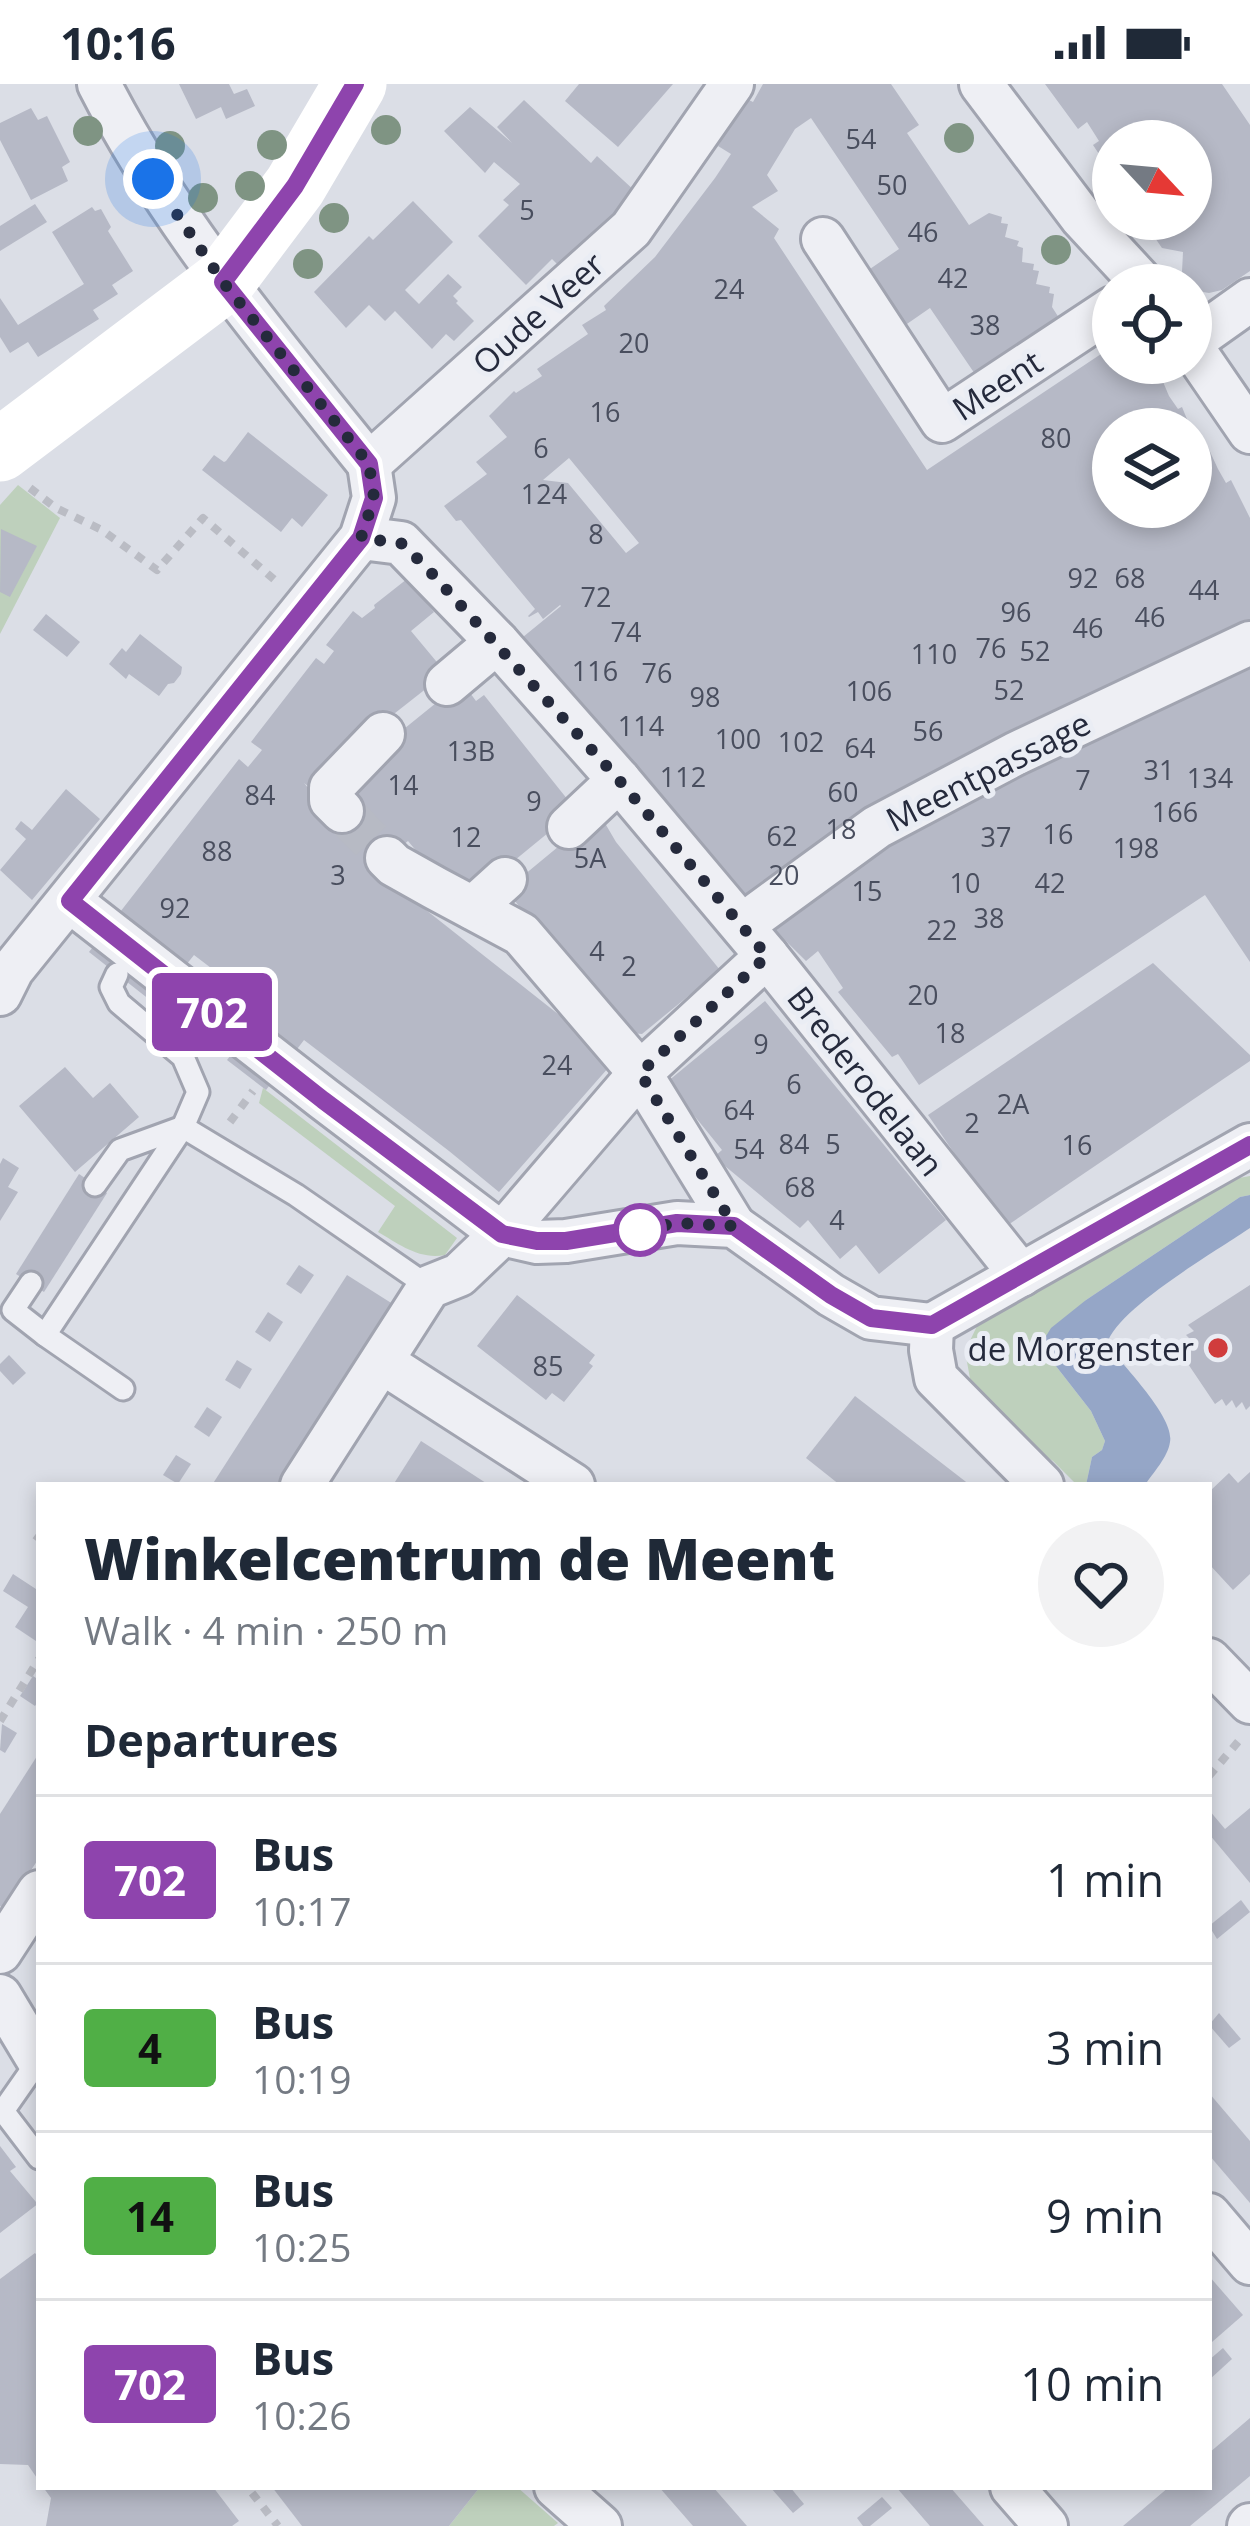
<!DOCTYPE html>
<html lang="en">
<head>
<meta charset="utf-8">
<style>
  body { margin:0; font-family:"Open Sans",sans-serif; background:#f2f2f3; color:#1f2937; height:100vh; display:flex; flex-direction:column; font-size:45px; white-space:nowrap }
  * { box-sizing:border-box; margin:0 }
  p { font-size:39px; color:#747a83 }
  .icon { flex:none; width:66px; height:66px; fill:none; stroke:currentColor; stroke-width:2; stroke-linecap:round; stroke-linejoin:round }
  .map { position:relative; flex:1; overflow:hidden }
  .drawer { position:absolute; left:36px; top:1398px; width:1176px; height:1008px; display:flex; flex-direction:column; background:#fff; border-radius:0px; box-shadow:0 6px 18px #0003 }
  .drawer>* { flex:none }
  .badge { padding:0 24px; border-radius:9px; font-size:42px; line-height:78px }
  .needle { width:78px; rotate:116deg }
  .buttons { position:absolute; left:1092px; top:36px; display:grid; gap:24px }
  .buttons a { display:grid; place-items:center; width:120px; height:120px; border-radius:50%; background:#fff; box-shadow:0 6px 18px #0003; font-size:60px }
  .you { position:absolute; width:60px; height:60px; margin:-30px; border:9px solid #fff; border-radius:50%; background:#1a73e8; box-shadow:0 0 0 18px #1a73e833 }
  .map>.badge { position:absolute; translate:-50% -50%; box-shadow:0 0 0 6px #fff }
  h2 { padding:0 48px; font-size:45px; line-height:108px }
  .round { display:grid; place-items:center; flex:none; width:126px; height:126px; border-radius:63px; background:#f2f2f3 }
  .overview { display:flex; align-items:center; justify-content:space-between; height:204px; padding:0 48px }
  h1 { font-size:57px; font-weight:800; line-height:90px }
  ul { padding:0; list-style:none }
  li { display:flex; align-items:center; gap:36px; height:168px; padding:0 48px; border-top:3px solid #e0e1e3 }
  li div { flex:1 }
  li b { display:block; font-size:45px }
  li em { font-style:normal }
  li .badge { min-width:132px; font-weight:700; text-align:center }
  .status { display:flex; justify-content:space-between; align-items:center; height:84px; padding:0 60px; background:#fff; direction:ltr }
  .status svg { height:33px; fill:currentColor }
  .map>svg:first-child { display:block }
</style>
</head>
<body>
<div class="status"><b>10:16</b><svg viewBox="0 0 49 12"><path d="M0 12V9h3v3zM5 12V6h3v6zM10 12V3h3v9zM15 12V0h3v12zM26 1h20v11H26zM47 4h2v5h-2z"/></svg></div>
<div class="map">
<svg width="1250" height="2442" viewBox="0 0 1250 2442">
  <rect width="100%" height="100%" fill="#dbdee6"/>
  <g fill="#bed0bc">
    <polygon points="18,401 60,434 0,550 0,421"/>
    <path d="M263,1004L457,1154L445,1171C419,1176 399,1160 378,1148L395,1122L259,1019Z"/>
    <polygon points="1250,1092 1250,1111 1240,1113 1086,1216 1045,1268 1091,1327 1105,1357 1102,1366 1092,1373 1086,1401 1077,1401 1053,1377 985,1334 971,1300 965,1267 979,1238 1239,1094"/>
    <polygon points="480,2403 517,2403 558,2439 554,2442 449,2442"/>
  </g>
  <path fill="#95a6c7" d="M1250,1111V1144C1218,1166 1116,1225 1107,1260C1122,1281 1175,1333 1170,1358C1168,1373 1153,1389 1145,1401H1086L1092,1373L1102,1366L1105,1357L1091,1327L1045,1268L1043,1257L1051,1244L1086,1216L1240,1113Z"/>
  <g fill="#b6b9c6" fill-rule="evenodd">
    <polygon points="179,0 229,0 234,10 247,5 255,22 226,35 221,23 196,35"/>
    <polygon points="579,0 673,0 618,63 565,17"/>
    <path d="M763,0H891L919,41L907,49L969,141L989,129L1002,133L1001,139L1008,140L1005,153L1019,157L1017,162L1023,164L1022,178L1034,180L1033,186L1039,187L1036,200L1050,203L1049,209L1054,210L1052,223L1061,237L977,293L930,224L904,242L867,187L899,165L811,34L795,45L767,91L778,107L752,123L779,145L774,154L927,386L1113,262V279H1147L1153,288L1158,286L1169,312L1178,325L1182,323L1191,345H1113V423H1191V346L1202,362L1206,359L1218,385L1226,399L1231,396L1250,434V878L1205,811L919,1001L898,970L892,973L838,908L843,904L818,867L806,877L709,781L523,553L561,522L560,521L543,535L538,528L529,533L528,532L535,525L461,436L456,437L444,422L487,390L476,378L507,353L489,332L514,307L516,309L542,292L537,285L588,250L582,241L606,226L604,222L655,173L715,94L731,70L718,62L747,15L753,18ZM569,374L639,459L626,469L568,399L543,396Z"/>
    <polygon points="1045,0 1222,0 1250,41 1250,187 1222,206 1209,209 1197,207 1187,200 1182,188 1183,168 1162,164 1142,135 1191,135 1191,57 1113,57 1113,91 1093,61 1099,57 1087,38 1078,45"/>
    <polygon points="524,16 591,79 597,72 636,108 560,183 552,175 526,201 478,152 509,121 503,116 520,100 494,78 485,89 444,47 470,23 512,59 497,43"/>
    <polygon points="31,24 38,36 47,32 70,78 62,83 68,97 31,116 0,56 0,39"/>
    <polygon points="413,117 453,158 405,206 419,220 448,190 462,203 453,212 458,217 456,219 474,237 454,257 446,250 432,265 395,227 385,237 369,221 346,244 314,208 369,152 373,156"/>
    <polygon points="35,120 47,138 0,167 0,142"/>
    <polygon points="92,123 95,127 101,125 111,143 108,147 133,187 112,201 118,210 93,226 99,235 38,273 28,258 10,269 0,253 0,214 18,241 84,200 52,148"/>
    <polygon points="248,348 328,411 302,443 292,434 281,448 202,386 214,371 224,378 226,377"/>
    <polygon points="1,445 37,462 10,513 0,508"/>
    <polygon points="407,495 434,528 411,547 446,589 390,633 381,626 317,709 304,699 333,734 347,691 462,598 476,617 484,611 576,726 465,817 433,787 408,757 374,785 577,945 609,983 499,1108 449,1067 304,956 266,1006 227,976 266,926 194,871 155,920 89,868 239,675 248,683 262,666 251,658 316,574 324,580 334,567 326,561 353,527 362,534 375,524 374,521"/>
    <polygon points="46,530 80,558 67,573 33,546"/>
    <polygon points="140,550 182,583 181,590 174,599 168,600 159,612 129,590 126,595 109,580 122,564 126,568"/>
    <polygon points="66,705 100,735 32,816 0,786 26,755 15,745 21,737 32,746"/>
    <polygon points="599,729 616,758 720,886 642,950 621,948 506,806"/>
    <polygon points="1153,879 1250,971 1250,977 1005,1143 928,1031"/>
    <polygon points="765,917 946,1136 879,1190 856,1161 840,1175 808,1136 800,1144 714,1073 722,1066 667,998"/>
    <polygon points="65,983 93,1014 110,999 139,1033 75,1088 19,1022"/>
    <polygon points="3,1074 19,1084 8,1103 18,1108 0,1137 0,1080"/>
    <polygon points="79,1090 107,1109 44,1208 16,1190"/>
    <polygon points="299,1181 314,1191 301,1210 286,1200"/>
    <polygon points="347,1191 396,1222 280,1401 212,1401"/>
    <polygon points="1250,1201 1250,1322 1246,1326 1242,1318 1236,1324 1232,1316 1226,1322 1222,1315 1215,1320 1182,1271 1190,1268 1184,1261 1192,1257 1186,1251 1194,1247 1188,1241"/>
    <polygon points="517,1211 595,1271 589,1279 593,1282 564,1318 552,1309 546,1316 477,1262"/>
    <polygon points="268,1228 283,1238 270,1258 255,1248"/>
    <polygon points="9,1271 26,1289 13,1301 0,1287 0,1280"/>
    <polygon points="237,1276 252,1285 240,1305 225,1296"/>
    <polygon points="855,1312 970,1401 840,1401 806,1374"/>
    <polygon points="207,1323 222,1333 209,1353 194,1343"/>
    <polygon points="421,1357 446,1373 489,1401 393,1401"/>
    <polygon points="176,1371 191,1380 178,1400 163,1391"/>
    <polygon points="1250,1388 1250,1490 1233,1506 1209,1480 1209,1408 1229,1389 1238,1399"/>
    <polygon points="13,1490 39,1507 39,1559 15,1543 28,1523 3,1507"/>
    <polygon points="33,1592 39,1596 39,1616 35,1622 20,1612"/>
    <polygon points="2,1640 17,1649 5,1669 0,1666"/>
    <polygon points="39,1669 39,1774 5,1826 0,1822 0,1730"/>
    <polygon points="1250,1724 1250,1799 1209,1750 1209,1726 1225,1745"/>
    <polygon points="1241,1816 1250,1828 1217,1855 1209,1842"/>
    <polygon points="1219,1929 1241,1955 1229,1964 1209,1941"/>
    <polygon points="1209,2009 1250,2057 1250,2119 1209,2071"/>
    <polygon points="0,2062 16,2083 10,2087 36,2118 39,2119 0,2149"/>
    <polygon points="35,2169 39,2174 39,2397 28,2381 0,2380 0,2195"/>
    <polygon points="1209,2192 1243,2231 1212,2258 1209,2254"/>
    <polygon points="1223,2264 1232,2275 1209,2296 1209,2276"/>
    <polygon points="1250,2334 1250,2392 1190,2442 1123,2442 1169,2403 1209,2403 1209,2369"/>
    <polygon points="43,2403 213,2403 239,2437 232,2442 46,2442 51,2414"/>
    <polygon points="272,2403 480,2403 449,2442 302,2442"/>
    <polygon points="659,2403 713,2403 747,2442 693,2442"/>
    <polygon points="770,2403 790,2403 804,2420 793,2429"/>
    <polygon points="896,2403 950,2403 984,2442 930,2442"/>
    <polygon points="882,2413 892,2424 870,2442 863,2442 857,2434"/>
  </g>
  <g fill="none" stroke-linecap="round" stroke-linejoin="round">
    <polyline stroke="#b7bac4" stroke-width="42" stroke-dasharray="42 21" stroke-linecap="butt" points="342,727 387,774"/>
    <g stroke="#a1a4b0" stroke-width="27">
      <g id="lane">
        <polyline points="117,890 111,903 119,919 183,973 198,1008 183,1043 45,1251 123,1305"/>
        <polyline points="95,1101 120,1066 183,1043 296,1111 429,1203"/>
        <polyline points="31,1199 13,1226 45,1251"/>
        <polyline points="38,1977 3,2027 39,2074"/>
      </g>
    </g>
    <g stroke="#a1a4b0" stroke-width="48">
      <g id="street">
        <path d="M99,0C170,139 272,259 369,380"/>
        <polyline points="981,0 1082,134 1144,201"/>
        <polyline points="823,155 942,337 1113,224"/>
        <polyline points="1191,258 1250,216"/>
        <polyline points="1191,262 1250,348"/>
        <polyline points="369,380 631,145 732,0"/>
        <polyline points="361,454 401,459 497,558 619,696 767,872 1021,1191"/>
        <polyline points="447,600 497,558"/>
        <polyline points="342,727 331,716 331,704 383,650"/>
        <polyline points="569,743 619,696"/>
        <polyline points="387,774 394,781 435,804 521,850 640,989 734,1142"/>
        <polyline points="70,817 324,1015 502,1150 537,1158 566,1157 677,1139 734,1142 831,1211 871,1234 932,1241"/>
        <polyline points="473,824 505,795"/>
        <polyline points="744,844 759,829 877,743 1015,670 1250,559"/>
        <polyline points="0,910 12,886 361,454 374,414 369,380"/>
        <polyline points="932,1241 1250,1061"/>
        <polyline points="932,1241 931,1266 936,1294 1042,1401"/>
        <polyline points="382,1278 573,1401"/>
        <polyline points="302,1401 429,1203 459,1191 502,1150 640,989 767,872"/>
        <polyline points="1209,1576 1250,1618"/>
        <polyline points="0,1868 39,1808"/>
        <polyline points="0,1912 39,1977"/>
        <polyline points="1209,2131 1250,2179"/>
        <polyline points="556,2403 600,2442"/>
        <polyline points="1012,2403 1046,2442"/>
        <polyline points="1249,2442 1250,2441"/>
      </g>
    </g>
    <g stroke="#babcc4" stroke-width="8" stroke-dasharray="9 9" stroke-linecap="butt">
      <polyline points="30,404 56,424 102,446 157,486 203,434 277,498"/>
      <polyline points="230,1038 253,1007"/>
      <polyline points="35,1451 39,1454"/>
      <polyline points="0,1637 39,1575"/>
      <polyline points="1209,1692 1243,1652"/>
      <polyline points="252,2409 278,2442"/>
    </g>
    <use href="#lane" stroke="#eeeff4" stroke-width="21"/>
    <use href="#street" stroke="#eeeff4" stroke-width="42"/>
    <polyline stroke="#fff" stroke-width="63" points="0,366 223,198 295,102 355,0"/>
  </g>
  <g fill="#7f9483">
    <circle cx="386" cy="46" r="15"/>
    <circle cx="88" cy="47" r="15"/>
    <circle cx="959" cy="54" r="15"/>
    <circle cx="272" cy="61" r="15"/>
    <circle cx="170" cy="62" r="15"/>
    <circle cx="250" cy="102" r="15"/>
    <circle cx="203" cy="114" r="15"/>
    <circle cx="334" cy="134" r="15"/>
    <circle cx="1056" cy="166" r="15"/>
    <circle cx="308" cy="180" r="15"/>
  </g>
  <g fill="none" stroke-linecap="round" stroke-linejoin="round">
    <g stroke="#fff" stroke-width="27">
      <polyline id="line" points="355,0 295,102 223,198 369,380 374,414 361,454 70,817 323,1016 502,1150 537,1157 566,1157 677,1139 734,1142 831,1211 871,1234 932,1241 1250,1061"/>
    </g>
    <use href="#line" stroke="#8e44ad" stroke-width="18"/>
    <polyline stroke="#252a3c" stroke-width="12" stroke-dasharray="0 21.6" points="153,95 223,198 369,380 374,414 361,454 401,459 425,482 619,696 767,872 640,989 734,1142 677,1139 637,1146 640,1146"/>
  </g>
  <circle fill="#fff" stroke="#8e44ad" stroke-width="6" cx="640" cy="1146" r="24"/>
  <circle fill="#d03c3d" stroke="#eaedf4" stroke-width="4.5" cx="1218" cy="1264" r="12"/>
  <g text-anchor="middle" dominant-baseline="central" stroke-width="10" stroke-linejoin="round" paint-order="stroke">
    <g font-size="27" fill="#494e5e">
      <text x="861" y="54">54</text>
      <text x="892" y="100">50</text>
      <text x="527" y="125">5</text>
      <text x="923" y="147">46</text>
      <text x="953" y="193">42</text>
      <text x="729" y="204">24</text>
      <text x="985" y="240">38</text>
      <text x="634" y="258">20</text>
      <text x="605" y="327">16</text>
      <text x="1056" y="353">80</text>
      <text x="541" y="363">6</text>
      <text x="544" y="409">124</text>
      <text x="596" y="449">8</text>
      <text x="1083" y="493">92</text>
      <text x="1130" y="493">68</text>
      <text x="1204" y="505">44</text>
      <text x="596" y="512">72</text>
      <text x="1016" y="527">96</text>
      <text x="1150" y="532">46</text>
      <text x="1088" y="543">46</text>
      <text x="626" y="547">74</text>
      <text x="991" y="563">76</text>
      <text x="1035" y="566">52</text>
      <text x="934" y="569">110</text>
      <text x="595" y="586">116</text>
      <text x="657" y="588">76</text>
      <text x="1009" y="605">52</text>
      <text x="869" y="606">106</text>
      <text x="705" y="612">98</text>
      <text x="641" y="641">114</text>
      <text x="928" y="646">56</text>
      <text x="738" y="654">100</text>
      <text x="801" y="657">102</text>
      <text x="860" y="663">64</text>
      <text x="471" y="666">13B</text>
      <text x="1159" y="685">31</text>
      <text x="683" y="692">112</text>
      <text x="1210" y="693">134</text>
      <text x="1083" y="695">7</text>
      <text x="403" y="700">14</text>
      <text x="843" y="707">60</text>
      <text x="260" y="710">84</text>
      <text x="534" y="716">9</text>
      <text x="1175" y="727">166</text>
      <text x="841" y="744">18</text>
      <text x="1058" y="749">16</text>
      <text x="782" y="751">62</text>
      <text x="466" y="752">12</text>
      <text x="996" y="752">37</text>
      <text x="1136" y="763">198</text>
      <text x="217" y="766">88</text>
      <text x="590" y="773">5A</text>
      <text x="338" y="790">3</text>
      <text x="784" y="790">20</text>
      <text x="965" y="798">10</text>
      <text x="1050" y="798">42</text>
      <text x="867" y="806">15</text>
      <text x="175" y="823">92</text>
      <text x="989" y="833">38</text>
      <text x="942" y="845">22</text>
      <text x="597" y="866">4</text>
      <text x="629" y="881">2</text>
      <text x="923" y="910">20</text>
      <text x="950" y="948">18</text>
      <text x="761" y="959">9</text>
      <text x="557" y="980">24</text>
      <text x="794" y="999">6</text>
      <text x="1013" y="1019">2A</text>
      <text x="739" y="1025">64</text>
      <text x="972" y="1038">2</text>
      <text x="794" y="1059">84</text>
      <text x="833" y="1059">5</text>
      <text x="1077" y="1060">16</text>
      <text x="749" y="1064">54</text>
      <text x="800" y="1102">68</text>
      <text x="837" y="1135">4</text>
      <text x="548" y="1281">85</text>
    </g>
    <g font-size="33" fill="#252a3c" stroke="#eaedf4">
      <text transform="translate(538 229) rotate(-42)">Oude Veer</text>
      <text transform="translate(997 301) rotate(-33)">Meent</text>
      <text transform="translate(988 687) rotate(-27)">Meentpassage</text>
      <text transform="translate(866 997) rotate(52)">Brederodelaan</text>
    </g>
    <g font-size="33" fill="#252a3c" stroke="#eaedf4" text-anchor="end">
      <text x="1194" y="1264">de Morgenster</text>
    </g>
  </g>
</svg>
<div class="buttons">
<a><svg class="needle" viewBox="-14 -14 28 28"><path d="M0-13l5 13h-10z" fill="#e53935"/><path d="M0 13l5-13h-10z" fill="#747a83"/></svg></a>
<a><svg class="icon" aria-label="locate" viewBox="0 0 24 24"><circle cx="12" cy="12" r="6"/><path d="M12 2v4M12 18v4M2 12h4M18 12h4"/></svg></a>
<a><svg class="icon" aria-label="layers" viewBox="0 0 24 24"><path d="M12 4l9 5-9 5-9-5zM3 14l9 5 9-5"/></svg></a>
</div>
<div class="you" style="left:153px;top:95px"></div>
<b class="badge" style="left:212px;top:928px;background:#8e44ad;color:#fff">702</b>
<section class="drawer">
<div class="overview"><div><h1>Winkelcentrum de Meent</h1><p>Walk · 4 min · 250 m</p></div><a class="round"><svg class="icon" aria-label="heart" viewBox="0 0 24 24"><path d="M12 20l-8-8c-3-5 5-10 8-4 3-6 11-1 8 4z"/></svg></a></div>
<h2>Departures</h2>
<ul>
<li><span class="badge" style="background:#8e44ad;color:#fff">702</span><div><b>Bus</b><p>10:17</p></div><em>1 min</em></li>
<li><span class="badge" style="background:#50af46;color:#111">4</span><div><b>Bus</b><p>10:19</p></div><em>3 min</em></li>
<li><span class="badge" style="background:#50af46;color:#111">14</span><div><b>Bus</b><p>10:25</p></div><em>9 min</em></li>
<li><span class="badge" style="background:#8e44ad;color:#fff">702</span><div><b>Bus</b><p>10:26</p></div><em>10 min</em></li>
</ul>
</section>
</div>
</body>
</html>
